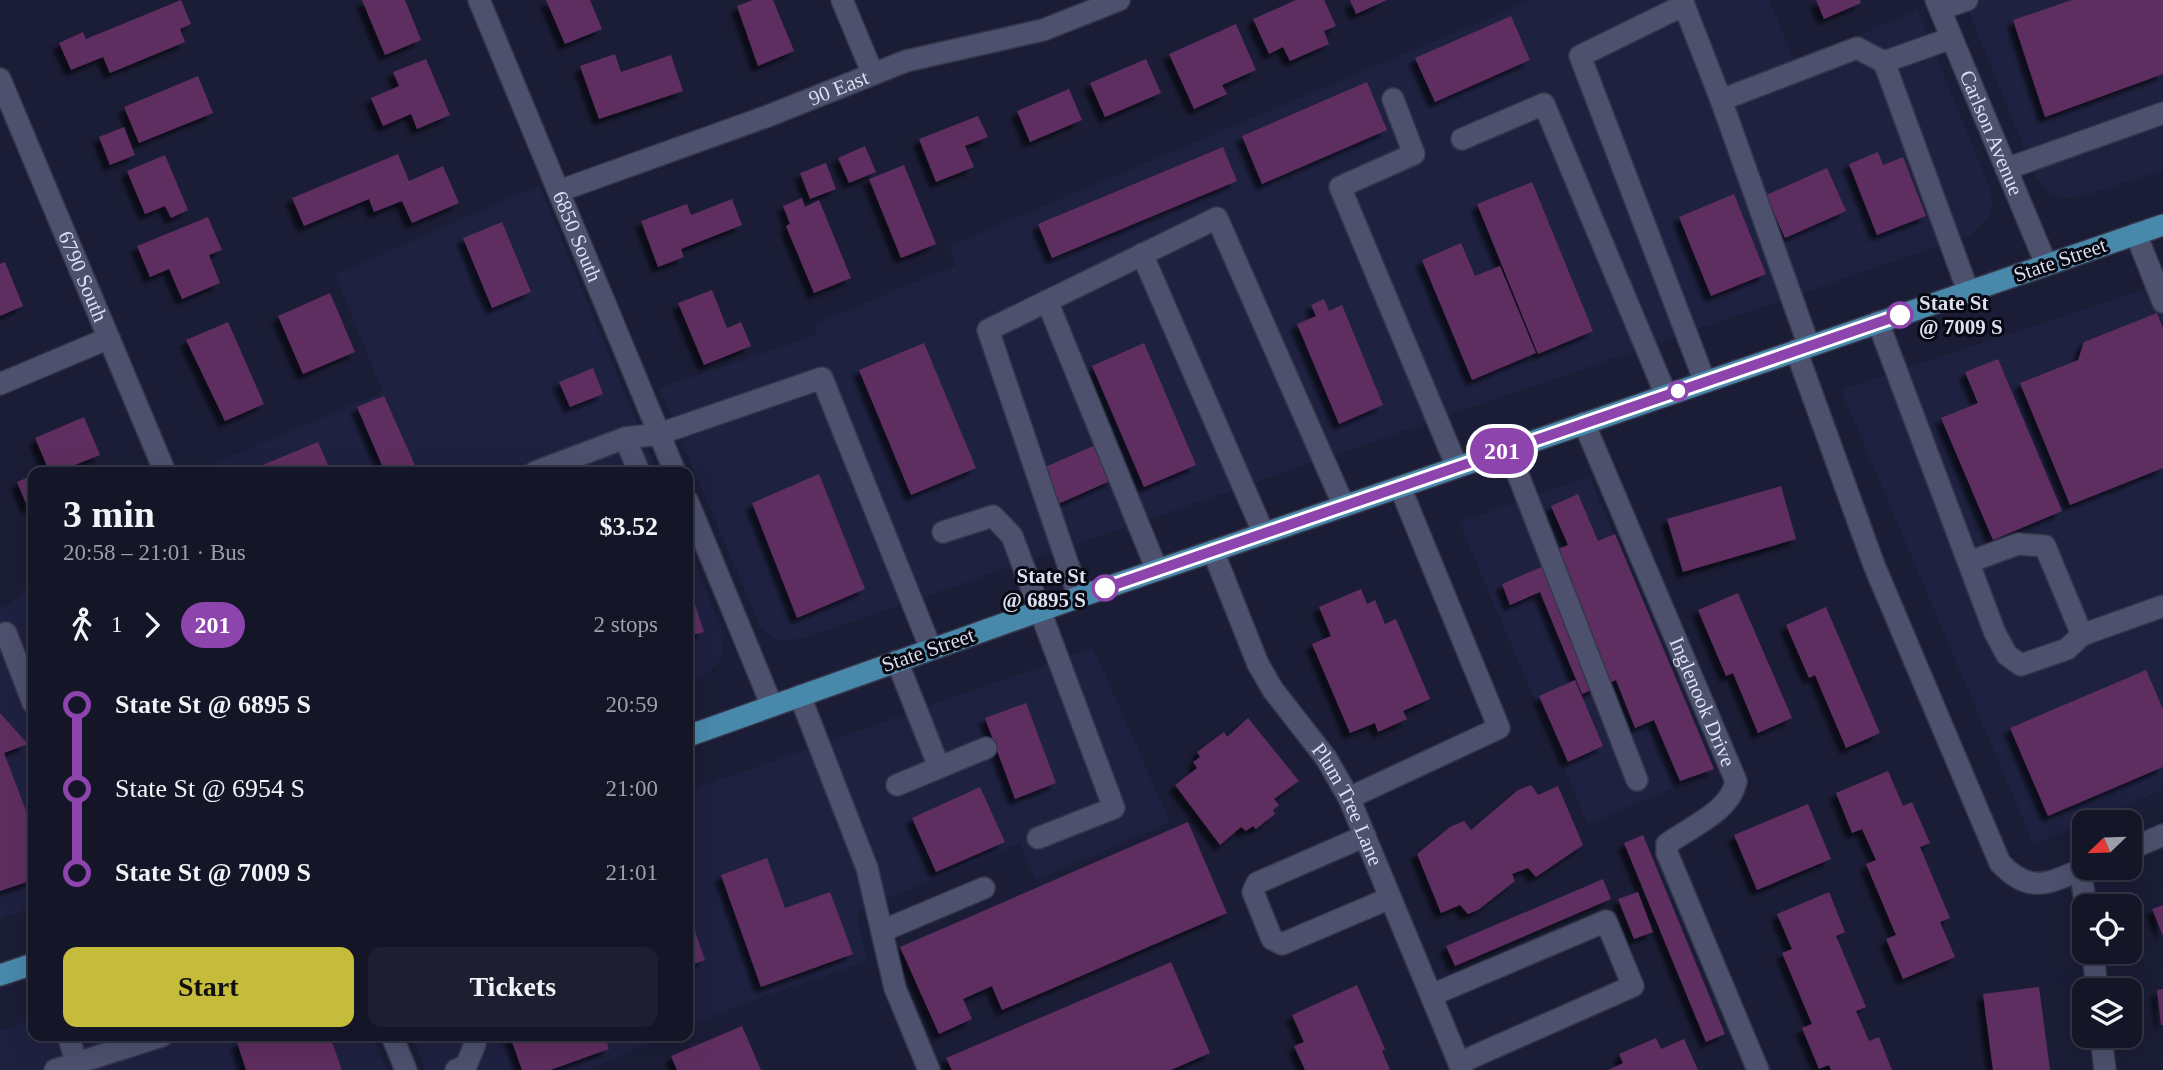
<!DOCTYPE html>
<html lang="en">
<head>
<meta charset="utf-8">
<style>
  body { margin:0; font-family:Georgia,serif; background:#1d1f30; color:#f1f3f6; height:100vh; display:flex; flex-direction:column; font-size:26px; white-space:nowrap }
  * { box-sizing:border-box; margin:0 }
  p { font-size:23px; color:#9d9fa8 }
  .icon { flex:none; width:38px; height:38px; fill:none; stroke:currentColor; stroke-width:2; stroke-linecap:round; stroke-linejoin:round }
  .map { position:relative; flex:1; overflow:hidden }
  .drawer { position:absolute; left:28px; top:467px; width:665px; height:574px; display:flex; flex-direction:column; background:#141628; border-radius:14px; box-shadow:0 7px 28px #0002,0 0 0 2px #333545 }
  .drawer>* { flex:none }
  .badge { padding:0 14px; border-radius:23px; font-size:24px; line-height:46px }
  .needle { width:46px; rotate:247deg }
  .controls { position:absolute; left:2072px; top:810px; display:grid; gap:14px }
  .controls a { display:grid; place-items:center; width:70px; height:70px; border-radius:14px; background:#141628; box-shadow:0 7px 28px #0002,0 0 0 2px #333545; font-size:35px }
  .map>.badge { position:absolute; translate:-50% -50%; box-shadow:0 0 0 4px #fff }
  .legs { display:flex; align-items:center; gap:10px; height:77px; padding:0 35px; font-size:23px }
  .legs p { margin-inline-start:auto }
  .summary { display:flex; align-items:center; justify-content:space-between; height:119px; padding:0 35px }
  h1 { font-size:38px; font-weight:600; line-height:52px }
  .action { display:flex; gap:14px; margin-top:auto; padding:14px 35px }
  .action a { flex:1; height:80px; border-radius:14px; background:#c6bc3c; color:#111; font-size:28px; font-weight:600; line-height:80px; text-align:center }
  .action a+a { background:#1d1f30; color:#f1f3f6 }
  ul { padding:0 35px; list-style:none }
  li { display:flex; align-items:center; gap:24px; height:84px; font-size:26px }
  li i { display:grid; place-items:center; width:10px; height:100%; margin:0 9px; background:currentColor }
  li i::after { content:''; width:18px; height:18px; margin:-9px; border:5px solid; border-radius:50%; background:#141628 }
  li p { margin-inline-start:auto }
  li:first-child i { background:linear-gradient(#0000 50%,currentColor 0) }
  li:last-child i { background:linear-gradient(currentColor 50%,#0000 0) }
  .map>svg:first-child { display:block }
</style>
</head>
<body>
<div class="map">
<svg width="2163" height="1070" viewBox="0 0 2163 1070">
  <defs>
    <filter id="shadow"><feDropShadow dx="-6" dy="6" stdDeviation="2" flood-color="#0009"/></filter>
  </defs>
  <rect width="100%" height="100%" fill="#1b1d36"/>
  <g fill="#1f2141">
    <polygon points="1532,0 1769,0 1795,63 1917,10 1989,186 1992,202 1990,217 1970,235 802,639 777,640 761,628 659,388 817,335 815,324 956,265 949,246"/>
    <polygon points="1964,0 2163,0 2163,170 2083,196 2062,198 2048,192 2036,177"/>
    <polygon points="539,185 657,472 194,472 383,392 335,275"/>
    <polygon points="2163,283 2163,790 2034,845 1841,390"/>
    <polygon points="1589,477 1714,771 1588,824 1459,522"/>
    <polygon points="688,546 724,637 719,662 708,673 688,681"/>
    <polygon points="33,581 33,907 0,919 0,608 12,603"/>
    <polygon points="1093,648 1170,822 1036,880 1020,843 856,912 868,961 750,1001 688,1027 688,791"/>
    <polygon points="33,1019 33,1036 372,1036 387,1070 0,1070 0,1031"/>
    <polygon points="412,1036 667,1036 587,1070 426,1070"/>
  </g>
  <g fill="#5f2d60" filter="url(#shadow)">
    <polygon points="181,0 191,24 180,29 185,42 110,73 103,57 71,70 59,43 83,32 86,39"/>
    <polygon points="362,0 405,0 421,40 385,55"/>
    <polygon points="546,0 590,0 602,29 565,44"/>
    <polygon points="753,0 773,0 794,51 758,66 737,6"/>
    <polygon points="1296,0 1324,0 1336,26 1324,31 1329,44 1290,61 1283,47 1269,54 1253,19"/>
    <polygon points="1350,0 1387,0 1356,14"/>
    <polygon points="1816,0 1860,0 1861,3 1824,19"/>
    <polygon points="2072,0 2163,0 2163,74 2045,117 2013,20"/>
    <polygon points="1511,16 1530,60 1435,102 1415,58"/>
    <polygon points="1236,24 1256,70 1222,85 1227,94 1194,109 1169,54"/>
    <polygon points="615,54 621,72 671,55 683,91 599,119 580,66"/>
    <polygon points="426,59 450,115 417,129 411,114 383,126 371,98 399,86 393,72"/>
    <polygon points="1146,59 1161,93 1105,117 1090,83"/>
    <polygon points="198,76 213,113 139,143 124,107"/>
    <polygon points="1367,82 1387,130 1262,184 1242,136"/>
    <polygon points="1069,89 1082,120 1030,142 1017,111"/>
    <polygon points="978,116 988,137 965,146 974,167 936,182 919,139"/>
    <polygon points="124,127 135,155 110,165 99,137"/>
    <polygon points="865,146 876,172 849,183 838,158"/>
    <polygon points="1223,147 1237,181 1052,258 1038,224"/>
    <polygon points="1878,152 1883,165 1903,157 1926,216 1877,235 1849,164"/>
    <polygon points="398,154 409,181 443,166 459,203 412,223 402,201 374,212 369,199 304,226 292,198"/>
    <polygon points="165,155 188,210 171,218 165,206 145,214 127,171"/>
    <polygon points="826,163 836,189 810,199 800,173"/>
    <polygon points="904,165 936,244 901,258 869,179"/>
    <polygon points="1827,168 1846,211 1785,238 1766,195"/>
    <polygon points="1532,182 1593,331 1538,354 1477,204"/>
    <polygon points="1734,194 1766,274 1711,296 1679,217"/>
    <polygon points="802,198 805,207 819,200 851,278 814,293 786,226 790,224 783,206"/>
    <polygon points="732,199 742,225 681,249 684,257 658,267 641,221 687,204 691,215"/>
    <polygon points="208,217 222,250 209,255 220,283 182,299 169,269 150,277 137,246"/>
    <polygon points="502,222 531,292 492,308 463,238"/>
    <polygon points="1461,243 1475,276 1500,266 1536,353 1472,380 1422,260"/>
    <polygon points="5,262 23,306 0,316 0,264"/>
    <polygon points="712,290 727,328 741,322 751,346 704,365 678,303"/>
    <polygon points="330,293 355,352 303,374 278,316"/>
    <polygon points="1324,299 1329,311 1342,305 1383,405 1339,424 1297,324 1316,316 1311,305"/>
    <polygon points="2157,313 2163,328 2163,468 2070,505 2020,383 2078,360 2084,342"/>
    <polygon points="228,322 264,404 225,421 186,340"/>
    <polygon points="924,343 976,468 911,495 859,370"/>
    <polygon points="1144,343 1196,465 1144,487 1092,366"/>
    <polygon points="1998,359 2062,511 1993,540 1941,418 1978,403 1965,372"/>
    <polygon points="593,368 603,394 570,407 559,382"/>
    <polygon points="384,396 418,472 385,472 357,407"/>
    <polygon points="84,417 100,455 57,472 38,472 48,468 35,438"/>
    <polygon points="318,442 331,472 246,472"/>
    <polygon points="1098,444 1112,480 1058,504 1043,468"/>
    <polygon points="819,474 865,589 797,618 752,503"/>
    <polygon points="33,475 33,506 28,508 17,482"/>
    <polygon points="1781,486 1796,539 1683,572 1667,519"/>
    <polygon points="1578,494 1598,541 1615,534 1714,769 1680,781 1654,720 1635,728 1616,680 1582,694 1540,592 1510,605 1502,584 1560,559 1556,550 1568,545 1551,506"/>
    <polygon points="688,583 704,632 688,636"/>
    <polygon points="1361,589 1367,604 1375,600 1385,624 1396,619 1430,699 1403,711 1407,719 1378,732 1375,723 1350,733 1312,644 1331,636 1319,607"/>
    <polygon points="1738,593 1792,718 1758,733 1733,673 1726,676 1698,610"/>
    <polygon points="1826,607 1880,733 1846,748 1815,675 1809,678 1786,625"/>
    <polygon points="2146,670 2163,709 2163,767 2048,816 2010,728"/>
    <polygon points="1575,680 1603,746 1568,762 1539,696"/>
    <polygon points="1026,703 1056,783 1015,799 985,718"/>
    <polygon points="0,713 28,744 4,753 33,829 33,880 0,891"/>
    <polygon points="1248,718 1299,781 1274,799 1279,805 1273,810 1275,814 1256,829 1253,826 1246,831 1241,827 1220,845 1175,785 1197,768 1193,762 1200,757 1197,752 1224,732 1227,737"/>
    <polygon points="1888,771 1903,806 1912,802 1930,843 1920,847 1950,918 1940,922 1955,957 1903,979 1886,939 1896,935 1866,864 1876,860 1862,829 1852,833 1836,793"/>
    <polygon points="1531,785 1538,795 1558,786 1583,845 1536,877 1528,868 1512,874 1515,881 1478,910 1468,914 1460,905 1441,913 1417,854 1450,827 1464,821 1471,830 1518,790"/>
    <polygon points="980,787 1005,842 936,872 912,818"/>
    <polygon points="1808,804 1831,859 1757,890 1734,835"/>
    <polygon points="1188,822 1227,913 1002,1010 992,986 963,999 972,1019 939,1034 900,947"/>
    <polygon points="1643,835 1725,1034 1706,1042 1624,843"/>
    <polygon points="767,858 785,908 830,892 853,954 761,987 721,875"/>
    <polygon points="1603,879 1611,899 1455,966 1446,946"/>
    <polygon points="1638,892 1653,932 1634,939 1618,899"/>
    <polygon points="1829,892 1845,932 1836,936 1866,1007 1856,1011 1869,1041 1879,1037 1892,1070 1831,1070 1829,1065 1819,1069 1802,1028 1812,1024 1782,953 1792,949 1777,914"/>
    <polygon points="2163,905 2163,936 2152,909"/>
    <polygon points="688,911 705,960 688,966"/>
    <polygon points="1171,962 1210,1053 1171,1070 952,1070 946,1058"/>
    <polygon points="1357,985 1385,1049 1382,1051 1390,1070 1305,1070 1294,1046 1304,1042 1292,1015"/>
    <polygon points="2039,987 2050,1070 1993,1070 1983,994"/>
    <polygon points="2163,989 2163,1025 2161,1025 2157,990"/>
    <polygon points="742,1026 761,1070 677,1070 671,1056"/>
    <polygon points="254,1036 330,1036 342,1070 246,1070 237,1042"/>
    <polygon points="510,1036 605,1036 609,1049 550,1070 522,1070"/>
    <polygon points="1656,1038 1661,1049 1684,1039 1698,1070 1608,1070 1623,1063 1619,1054"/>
  </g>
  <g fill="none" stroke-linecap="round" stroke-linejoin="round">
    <g stroke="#36364b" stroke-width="24">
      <g id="minor">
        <path id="s1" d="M479,0L675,472"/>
        <polyline points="842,0 872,72"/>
        <path id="s2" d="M1936,0L2046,264"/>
        <polyline points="1940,9 1967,0"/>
        <polyline points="1952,38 1884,62 1968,291"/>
        <path id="s3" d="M0,79L165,472"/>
        <polyline points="1393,99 1414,154 1340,187 1457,467"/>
        <polyline points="1721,100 1809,346"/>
        <polyline points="1462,139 1544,104 1666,395"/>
        <polyline points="2006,169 2163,113"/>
        <path id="s4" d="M559,191L768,116L906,61L1043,30L1119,0"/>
        <polyline points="2136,234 2163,302"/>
        <polyline points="1142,254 1264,534"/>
        <polyline points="1047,301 1157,570"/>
        <polyline points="1878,322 1995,633 2007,655 2021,665 2067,649 2082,635 2045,546 2018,544 1969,562"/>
        <path d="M1796,350L1874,565L2000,863C2030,895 2049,883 2085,868"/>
        <polyline points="1705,382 1580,56 1684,5 1721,100 1857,48 1884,62"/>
        <polyline points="0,384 109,338"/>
        <path id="s5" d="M1584,423L1736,781C1731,811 1690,827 1667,844V853L1758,1070"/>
        <polyline points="625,438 639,472"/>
        <polyline points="1508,449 1637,780"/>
        <polyline points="535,472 625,438 659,434 822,378 931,649"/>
        <polyline points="688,502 772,706"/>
        <polyline points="943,532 993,516 1012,536 1114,808 1038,838"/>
        <path id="s6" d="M1213,551L1258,664L1273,690L1326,758L1349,798L1462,1070"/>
        <polyline points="1079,597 988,330 1217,218 1344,506"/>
        <polyline points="6,633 33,703"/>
        <polyline points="2082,635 2163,606"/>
        <polyline points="897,661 939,767"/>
        <polyline points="800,696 867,868 895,988 929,1070"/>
        <polyline points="897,785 986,748"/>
        <polyline points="1349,798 1499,728 1400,487"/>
        <polyline points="1365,836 1257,883 1253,892 1272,939 1282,944 1390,898"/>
        <polyline points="2130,849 2163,835"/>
        <polyline points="2080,870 2086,906"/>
        <polyline points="882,931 984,888"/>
        <polyline points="2093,952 2097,990"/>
        <polyline points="1432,995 1606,921 1633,986 1459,1063"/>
        <polyline points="68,1036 77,1063"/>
        <polyline points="392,1036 406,1070"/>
        <polyline points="2101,1036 2105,1070"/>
        <polyline points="55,1070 162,1036"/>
        <polyline points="456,1070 466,1066 475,1044 472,1036"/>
      </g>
    </g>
    <g stroke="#36364b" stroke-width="24">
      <g id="major">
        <polyline points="688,736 1079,597 2163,225"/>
        <polyline points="0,975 33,964"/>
      </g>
    </g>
    <use href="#minor" stroke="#4d516e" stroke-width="21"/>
    <use href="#major" stroke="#4889ab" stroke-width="21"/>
  </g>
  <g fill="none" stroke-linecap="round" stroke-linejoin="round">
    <g stroke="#fff" stroke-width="16">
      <polyline id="line-1" points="1105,588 1900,315"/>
    </g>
    <use href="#line-1" stroke="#8e44ad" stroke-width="10"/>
  </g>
  <g fill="#fff" stroke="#8e44ad" stroke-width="3.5">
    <circle cx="1900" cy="315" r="12"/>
    <circle cx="1678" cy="391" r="9"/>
    <circle cx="1105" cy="588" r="12"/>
  </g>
  <g text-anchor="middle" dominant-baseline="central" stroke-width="6" stroke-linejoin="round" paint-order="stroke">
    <g font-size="21" fill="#dcdff0" stroke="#080813">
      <text stroke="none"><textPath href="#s4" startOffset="298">90 East</textPath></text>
      <text stroke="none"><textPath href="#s2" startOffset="144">Carlson Avenue</textPath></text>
      <text stroke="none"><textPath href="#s1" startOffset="256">6850 South</textPath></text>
      <text transform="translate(2060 260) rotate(-19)">State Street</text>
      <text stroke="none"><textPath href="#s3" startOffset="214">6790 South</textPath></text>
      <text transform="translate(928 650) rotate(-19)">State Street</text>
      <text stroke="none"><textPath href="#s5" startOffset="303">Inglenook Drive</textPath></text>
      <text stroke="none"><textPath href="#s6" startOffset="289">Plum Tree Lane</textPath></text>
    </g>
    <g font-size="21" font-weight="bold" fill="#dcdff0" stroke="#080813" text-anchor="start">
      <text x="1919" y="303">State St<tspan x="1919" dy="24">@ 7009 S</tspan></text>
      <text x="1086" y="576" text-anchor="end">State St<tspan x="1086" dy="24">@ 6895 S</tspan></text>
    </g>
  </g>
</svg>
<div class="controls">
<a><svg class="needle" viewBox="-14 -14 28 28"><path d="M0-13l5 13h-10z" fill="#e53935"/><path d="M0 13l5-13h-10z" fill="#9d9fa8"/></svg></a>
<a><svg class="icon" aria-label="locate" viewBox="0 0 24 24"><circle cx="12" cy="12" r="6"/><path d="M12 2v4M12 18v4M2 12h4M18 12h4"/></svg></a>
<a><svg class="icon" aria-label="layers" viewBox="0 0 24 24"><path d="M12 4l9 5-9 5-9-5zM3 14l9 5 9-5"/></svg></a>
</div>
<b class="badge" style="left:1502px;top:451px;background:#8e44ad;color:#fff">201</b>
<section class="drawer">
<div class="summary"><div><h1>3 min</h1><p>20:58 – 21:01 · Bus</p></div><b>$3.52</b></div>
<div class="legs"><svg class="icon" aria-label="walk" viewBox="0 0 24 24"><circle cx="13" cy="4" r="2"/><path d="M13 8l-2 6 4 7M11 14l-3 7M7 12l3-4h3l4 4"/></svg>1<svg class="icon" aria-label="forward" viewBox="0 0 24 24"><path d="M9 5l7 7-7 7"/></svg><b class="badge" style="background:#8e44ad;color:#fff">201</b><p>2 stops</p></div>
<ul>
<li><i style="color:#8e44ad"></i><b>State St @ 6895 S</b><p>20:59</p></li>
<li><i style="color:#8e44ad"></i><span>State St @ 6954 S</span><p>21:00</p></li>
<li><i style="color:#8e44ad"></i><b>State St @ 7009 S</b><p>21:01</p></li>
</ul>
<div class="action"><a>Start</a><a>Tickets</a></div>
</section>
</div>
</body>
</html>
